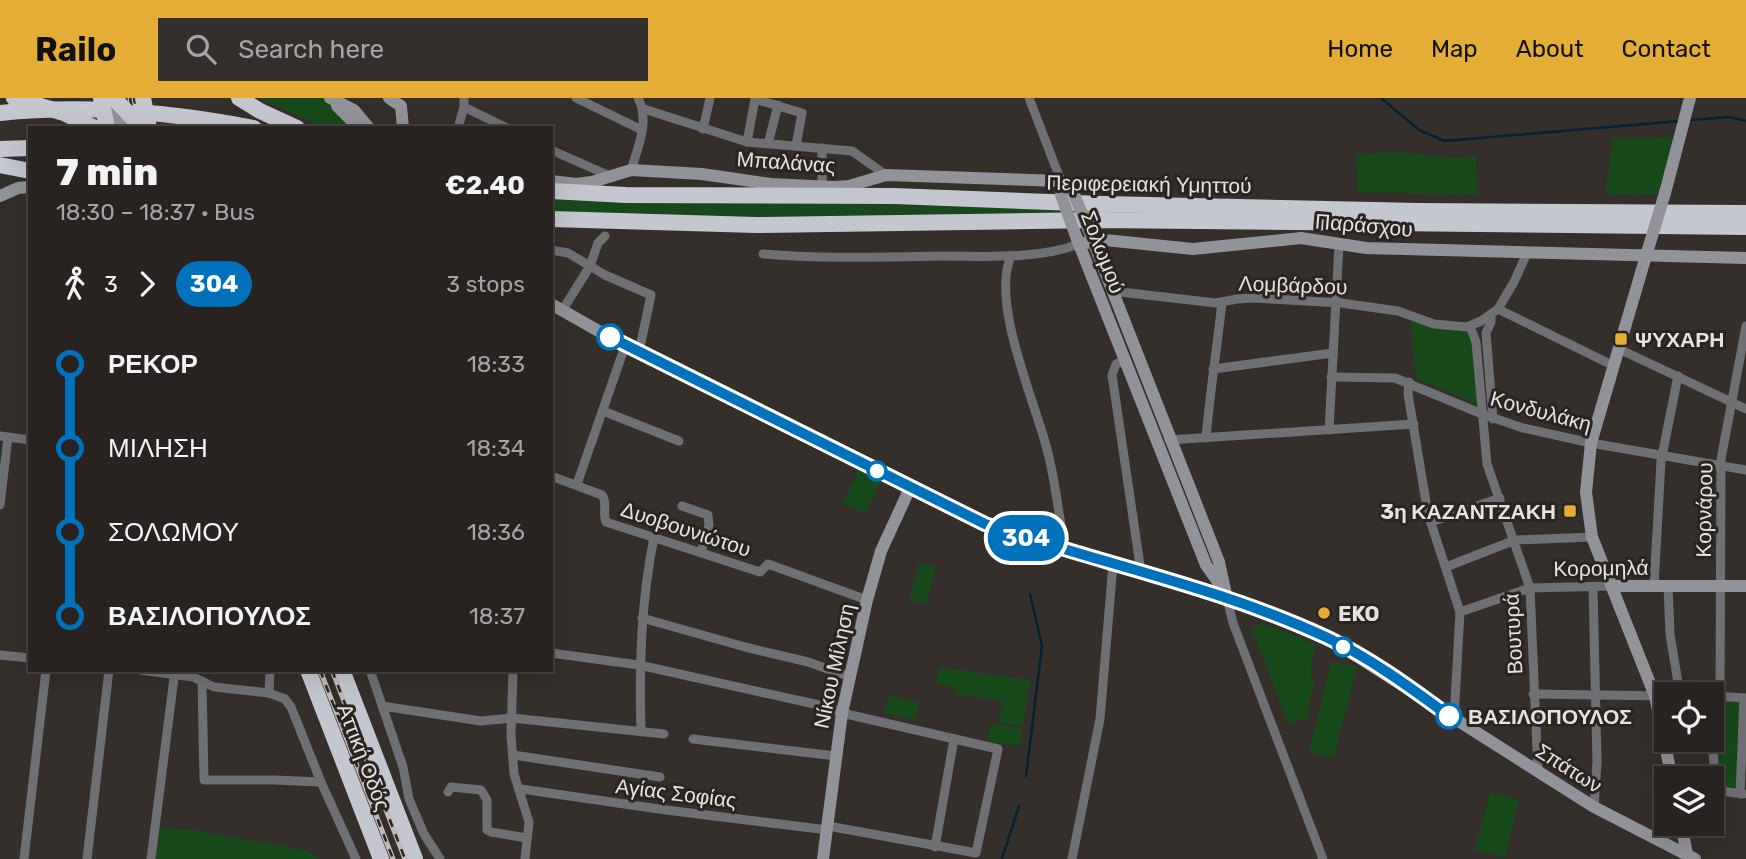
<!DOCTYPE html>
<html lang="en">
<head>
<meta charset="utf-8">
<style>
  body { margin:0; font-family:Rubik,sans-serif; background:#342f2d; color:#f1f3f6; height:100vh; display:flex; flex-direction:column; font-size:26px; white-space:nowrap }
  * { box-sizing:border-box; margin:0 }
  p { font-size:23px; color:#a5a4a5 }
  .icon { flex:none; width:38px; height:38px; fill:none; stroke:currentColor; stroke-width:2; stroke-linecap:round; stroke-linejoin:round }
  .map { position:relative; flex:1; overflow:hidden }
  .panel { position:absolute; left:28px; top:28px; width:525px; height:546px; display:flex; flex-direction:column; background:#282320; border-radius:0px; box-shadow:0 7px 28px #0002,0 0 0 2px #44403e }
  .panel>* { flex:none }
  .badge { padding:0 14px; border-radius:23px; font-size:24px; line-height:46px }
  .controls { position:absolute; left:1654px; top:584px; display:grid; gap:14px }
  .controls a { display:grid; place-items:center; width:70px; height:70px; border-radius:0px; background:#282320; box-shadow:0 7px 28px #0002,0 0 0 2px #44403e; font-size:35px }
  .map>.badge { position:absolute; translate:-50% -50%; box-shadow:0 0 0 4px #fff }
  .legs { display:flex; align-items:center; gap:10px; height:77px; padding:0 28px; font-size:23px }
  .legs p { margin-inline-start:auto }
  .headline { display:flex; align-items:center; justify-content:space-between; height:119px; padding:0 28px }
  h1 { font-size:38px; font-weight:800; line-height:52px }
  ul { padding:0 28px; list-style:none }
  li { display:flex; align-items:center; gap:24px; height:84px; font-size:26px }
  li i { display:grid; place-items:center; width:10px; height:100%; margin:0 9px; background:currentColor }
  li i::after { content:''; width:18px; height:18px; margin:-9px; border:5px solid; border-radius:50%; background:#282320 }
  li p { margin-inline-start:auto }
  li:first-child i { background:linear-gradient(#0000 50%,currentColor 0) }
  li:last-child i { background:linear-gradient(currentColor 50%,#0000 0) }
  header { display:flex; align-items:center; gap:42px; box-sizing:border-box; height:98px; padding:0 35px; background:#e4ad35; color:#111 }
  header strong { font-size:33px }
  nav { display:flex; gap:38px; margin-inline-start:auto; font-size:24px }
  .search { width:490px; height:63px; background:#342f2d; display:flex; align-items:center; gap:18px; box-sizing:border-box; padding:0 24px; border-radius:0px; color:#a5a4a5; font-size:26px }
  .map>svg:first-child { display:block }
</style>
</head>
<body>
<header>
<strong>Railo</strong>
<div class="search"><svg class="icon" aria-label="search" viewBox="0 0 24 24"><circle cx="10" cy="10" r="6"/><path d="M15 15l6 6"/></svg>Search here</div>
<nav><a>Home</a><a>Map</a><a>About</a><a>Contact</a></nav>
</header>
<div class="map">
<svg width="1746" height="761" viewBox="0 0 1746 761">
  <rect width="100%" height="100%" fill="#352f2b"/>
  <g fill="#17491a">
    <polygon points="259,0 324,0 337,10 355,30 324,30"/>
    <polygon points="1676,39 1657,97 1605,96 1613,40"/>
    <polygon points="1397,54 1455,60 1476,58 1477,97 1357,94 1356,56"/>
    <polygon points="551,99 1115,112 1651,119 623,118 551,114"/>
    <polygon points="1410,222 1471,235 1479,307 1416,280"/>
    <polygon points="859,370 882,381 865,416 843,406"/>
    <polygon points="919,464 936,469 927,506 909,502"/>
    <polygon points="1262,525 1315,546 1310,578 1315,580 1308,610 1309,620 1288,626 1252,532"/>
    <polygon points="1331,563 1357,569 1334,660 1309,654"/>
    <polygon points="939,569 1030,582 1023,628 999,624 1002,603 955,596 955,589 936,586"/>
    <polygon points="889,597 919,605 914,622 884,615"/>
    <polygon points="1714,603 1741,604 1739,691 1720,689"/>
    <polygon points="990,626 1022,630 1020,648 988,644"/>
    <polygon points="1490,694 1519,702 1505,759 1475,752"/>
    <polygon points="160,730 195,732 306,752 321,761 156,761"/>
  </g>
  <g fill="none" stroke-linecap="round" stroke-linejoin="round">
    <g stroke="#042131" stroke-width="2.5">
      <polyline points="1381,0 1419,32 1445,43 1680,23"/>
      <polyline points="1690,22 1730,19 1746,23"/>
      <polyline points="1026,678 1042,548 1030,496"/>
      <polyline points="1002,761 1019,708"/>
    </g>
    <g stroke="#6e7073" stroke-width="9">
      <polyline points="464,0 464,9 507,30"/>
      <polyline points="576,0 642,32"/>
      <polyline points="1029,0 1061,83"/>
      <polyline points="644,11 747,44 852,53 886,77"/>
      <polyline points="458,30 464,9"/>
      <polyline points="703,31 710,0"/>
      <polyline points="747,44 755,1 802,15 796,48"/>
      <polyline points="768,46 778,7"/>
      <polyline points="551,52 610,78"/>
      <path d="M631,72C638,49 650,23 638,0"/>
      <polyline points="822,88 822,50"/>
      <polyline points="551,152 568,155 605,177 651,197 639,254"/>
      <path d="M763,156C823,161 880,159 940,158C986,158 1036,162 1079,146"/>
      <path d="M1011,158C990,206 1036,305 1048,355C1055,383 1058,411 1063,439L1062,451"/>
      <polyline points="1112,193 1216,205 1237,201 1255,200 1341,205 1398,213 1434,226 1467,229 1481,223 1498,211 1514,184 1527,155"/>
      <polyline points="1498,211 1614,268"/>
      <polyline points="562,213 590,168 598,145 605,138"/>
      <polyline points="1491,216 1491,224 1486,235 1493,321"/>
      <polyline points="1470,228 1476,244 1487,366 1530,490 1538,674"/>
      <polyline points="1619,251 1746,311"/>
      <polyline points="1125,262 1116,266 1112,277 1141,474"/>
      <polyline points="1213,271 1333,255"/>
      <polyline points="1331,279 1395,280 1482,316 1523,330 1591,345 1746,372"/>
      <polyline points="1409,284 1408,296 1428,416 1460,514 1454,621"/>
      <polyline points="603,313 679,343"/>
      <polyline points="1329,332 1339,147"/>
      <polyline points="0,338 30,342"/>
      <path d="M1206,340C1210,294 1217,250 1222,204"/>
      <polyline points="1169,342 1414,326"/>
      <path d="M551,378L602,397C608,405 602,415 606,424L760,474L768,466L867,502"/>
      <polyline points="577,386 625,248"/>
      <polyline points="0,407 8,339"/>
      <polyline points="682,408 708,417 709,428 701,454"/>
      <polyline points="1431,424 1500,400"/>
      <polyline points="1446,469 1515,442 1592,439"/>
      <polyline points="1654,488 1661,363 1678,278"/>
      <polyline points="1668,488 1670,536 1680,597"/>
      <polyline points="1593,489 1597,664 1594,709"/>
      <polyline points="1227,501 1233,525 1323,761"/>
      <polyline points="1460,514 1530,490 1612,488"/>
      <polyline points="642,520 745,549 808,564 851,579"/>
      <polyline points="551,555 639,567 828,609 842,615 998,651 976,755 828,728"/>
      <polyline points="0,557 30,560"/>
      <polyline points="140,572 193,579 214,589 269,595 285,601 291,609 321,684 356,761"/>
      <polyline points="370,572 403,669 409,701 424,736 440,761"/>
      <polyline points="513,572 511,637 514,676 529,724 525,761"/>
      <polyline points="202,583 204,682 274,682 321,684"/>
      <polyline points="269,595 270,572"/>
      <polyline points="1533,596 1666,598"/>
      <polyline points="1712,598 1746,600"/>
      <polyline points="1720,599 1721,361 1746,228"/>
      <polyline points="382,608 481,623 512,620 664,636"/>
      <path d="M641,634C639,567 641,504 654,439"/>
      <polyline points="1712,640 1716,693"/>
      <polyline points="693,641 836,658"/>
      <polyline points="513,657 660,679"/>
      <polyline points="521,691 666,712 828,732"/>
      <polyline points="1713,692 1744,696"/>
      <polyline points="448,694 451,689 481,692 487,702 487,732 491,734 527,740"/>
      <polyline points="1740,696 1744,600"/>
      <polyline points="935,749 954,641"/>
      <polyline points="24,761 46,572"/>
      <polyline points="87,761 109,572"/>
      <polyline points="151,761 175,572"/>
      <polyline points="1072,761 1100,621 1113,466"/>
    </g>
    <g stroke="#919399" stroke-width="12">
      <polyline points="330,0 354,12 369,30"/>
      <polyline points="389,0 401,8 403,30"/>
      <polyline points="337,8 359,30"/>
      <polyline points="551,83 576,86 592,84 631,72 702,76 771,86 834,89 849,88 886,77 1061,83 1071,87 1074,96"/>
      <polyline points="1665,95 1690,0"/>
      <polyline points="0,98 18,90 30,89"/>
      <polyline points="1091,138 1219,464 1227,501"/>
      <polyline points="1077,141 1206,467 1221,488"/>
      <polyline points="1079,146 1105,142 1193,151 1301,140 1366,150 1746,160"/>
      <polyline points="1648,151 1591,345 1586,394 1592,439 1655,598 1672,681"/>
      <polyline points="551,206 625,248 985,426 1219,497 1331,542 1594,709 1695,761"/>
      <polyline points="1612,488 1746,488"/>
      <polyline points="1681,726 1688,761"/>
      <polyline points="823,761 842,615 867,502 881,453 910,390"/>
    </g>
    <g stroke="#c4c7d0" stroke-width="16">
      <polyline points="239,0 260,13 297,30"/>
      <path d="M0,15C84,6 171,14 254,30"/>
      <polyline points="0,51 30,50"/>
      <polyline points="0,67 30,73"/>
      <polyline points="551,93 626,97 894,98 1103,106 1418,113 1746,115"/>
      <polyline points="551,121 756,127 1099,122 1746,129"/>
      <polyline points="308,572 381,761"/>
      <polyline points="342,572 415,761"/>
    </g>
    <g stroke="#c1bcb9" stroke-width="5">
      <g id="rail">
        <polyline points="116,0 122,30"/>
        <polyline points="130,0 136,30"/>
        <polyline points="320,572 393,761"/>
        <polyline points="332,572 405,761"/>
      </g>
    </g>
    <use href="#rail" stroke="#2b2521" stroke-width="2.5" stroke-dasharray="8" stroke-linecap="butt"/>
    <g stroke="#919399" stroke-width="12">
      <polyline points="102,8 124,30"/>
      <polyline points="1074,96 1091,138"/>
      <polyline points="1061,97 1077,141"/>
      <polyline points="1649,148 1665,95"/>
    </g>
    <g stroke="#c4c7d0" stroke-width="16">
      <polyline points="14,0 64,15 95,30"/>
      <polyline points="101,0 107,30"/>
      <polyline points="114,0 142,30"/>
      <polyline points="143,0 149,30"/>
    </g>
  </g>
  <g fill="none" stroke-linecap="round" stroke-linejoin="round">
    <g stroke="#fff" stroke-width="16">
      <path id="line-1" d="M610,239L985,426C1098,465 1219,489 1328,540C1370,560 1411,590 1449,618"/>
    </g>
    <use href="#line-1" stroke="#0072bc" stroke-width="10"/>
  </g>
  <g fill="#fff" stroke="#0072bc" stroke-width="3.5">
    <circle cx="610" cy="239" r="12"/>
    <circle cx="877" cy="373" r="9"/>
    <circle cx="1343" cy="549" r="9"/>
    <circle cx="1449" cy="618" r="12"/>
  </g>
  <g fill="#e4ad35" stroke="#2b2521" stroke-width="2.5">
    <rect x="1614" y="234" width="14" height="14" rx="3.5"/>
    <rect x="1563" y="406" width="14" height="14" rx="3.5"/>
    <circle cx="1324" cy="515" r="7"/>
  </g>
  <g text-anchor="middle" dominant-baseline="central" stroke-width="6" stroke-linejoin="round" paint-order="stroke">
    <g font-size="21" fill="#e6e2df" stroke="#2b2521">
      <text transform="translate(786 64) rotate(4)">Μπαλάνας</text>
      <text transform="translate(1149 86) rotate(1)">Περιφερειακή Υμηττού</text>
      <text transform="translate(1364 127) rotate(5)">Παράσχου</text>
      <text transform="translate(1103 154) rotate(69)">Σολωμού</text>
      <text transform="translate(1293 187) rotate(2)">Λομβάρδου</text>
      <text transform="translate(1541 313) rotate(15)">Κονδυλάκη</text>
      <text transform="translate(1704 412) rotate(-89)">Κορνάρου</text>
      <text transform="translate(686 431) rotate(18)">Δυοβουνιώτου</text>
      <text transform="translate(1601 470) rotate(-1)">Κορομηλά</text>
      <text transform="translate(1513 536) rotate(-93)">Βουτυρά</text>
      <text transform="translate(834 568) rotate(-78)">Νίκου Μίληση</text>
      <text transform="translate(364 659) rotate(69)">Αττική Οδός</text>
      <text transform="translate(1569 670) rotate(32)">Σπάτων</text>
      <text transform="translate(676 695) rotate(7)">Αγίας Σοφίας</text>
    </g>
    <g font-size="21" font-weight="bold" fill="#e6e2df" stroke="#2b2521" text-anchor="start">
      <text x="1635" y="241">ΨΥΧΑΡΗ</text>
      <text x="1556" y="413" text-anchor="end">3η ΚΑΖΑΝΤΖΑΚΗ</text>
      <text x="1338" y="515">EKO</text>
    </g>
    <g font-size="21" font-weight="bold" fill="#e6e2df" stroke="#2b2521" text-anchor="start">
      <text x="1468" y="618">ΒΑΣΙΛΟΠΟΥΛΟΣ</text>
    </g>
  </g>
</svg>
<div class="controls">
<a><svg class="icon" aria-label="locate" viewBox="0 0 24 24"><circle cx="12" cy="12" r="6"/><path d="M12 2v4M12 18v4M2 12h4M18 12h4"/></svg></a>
<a><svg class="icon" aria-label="layers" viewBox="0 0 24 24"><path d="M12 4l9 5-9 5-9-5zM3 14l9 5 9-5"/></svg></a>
</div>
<b class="badge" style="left:1026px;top:440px;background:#0072bc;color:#fff">304</b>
<section class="panel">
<div class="headline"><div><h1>7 min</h1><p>18:30 – 18:37 · Bus</p></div><b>€2.40</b></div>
<div class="legs"><svg class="icon" aria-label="walk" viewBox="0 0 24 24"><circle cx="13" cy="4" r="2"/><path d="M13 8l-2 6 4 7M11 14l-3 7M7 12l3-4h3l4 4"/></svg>3<svg class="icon" aria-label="forward" viewBox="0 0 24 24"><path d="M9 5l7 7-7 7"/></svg><b class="badge" style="background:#0072bc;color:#fff">304</b><p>3 stops</p></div>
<ul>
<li><i style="color:#0072bc"></i><b>ΡΕΚΟΡ</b><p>18:33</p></li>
<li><i style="color:#0072bc"></i><span>ΜΙΛΗΣΗ</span><p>18:34</p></li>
<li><i style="color:#0072bc"></i><span>ΣΟΛΩΜΟΥ</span><p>18:36</p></li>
<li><i style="color:#0072bc"></i><b>ΒΑΣΙΛΟΠΟΥΛΟΣ</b><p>18:37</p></li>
</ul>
</section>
</div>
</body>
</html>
